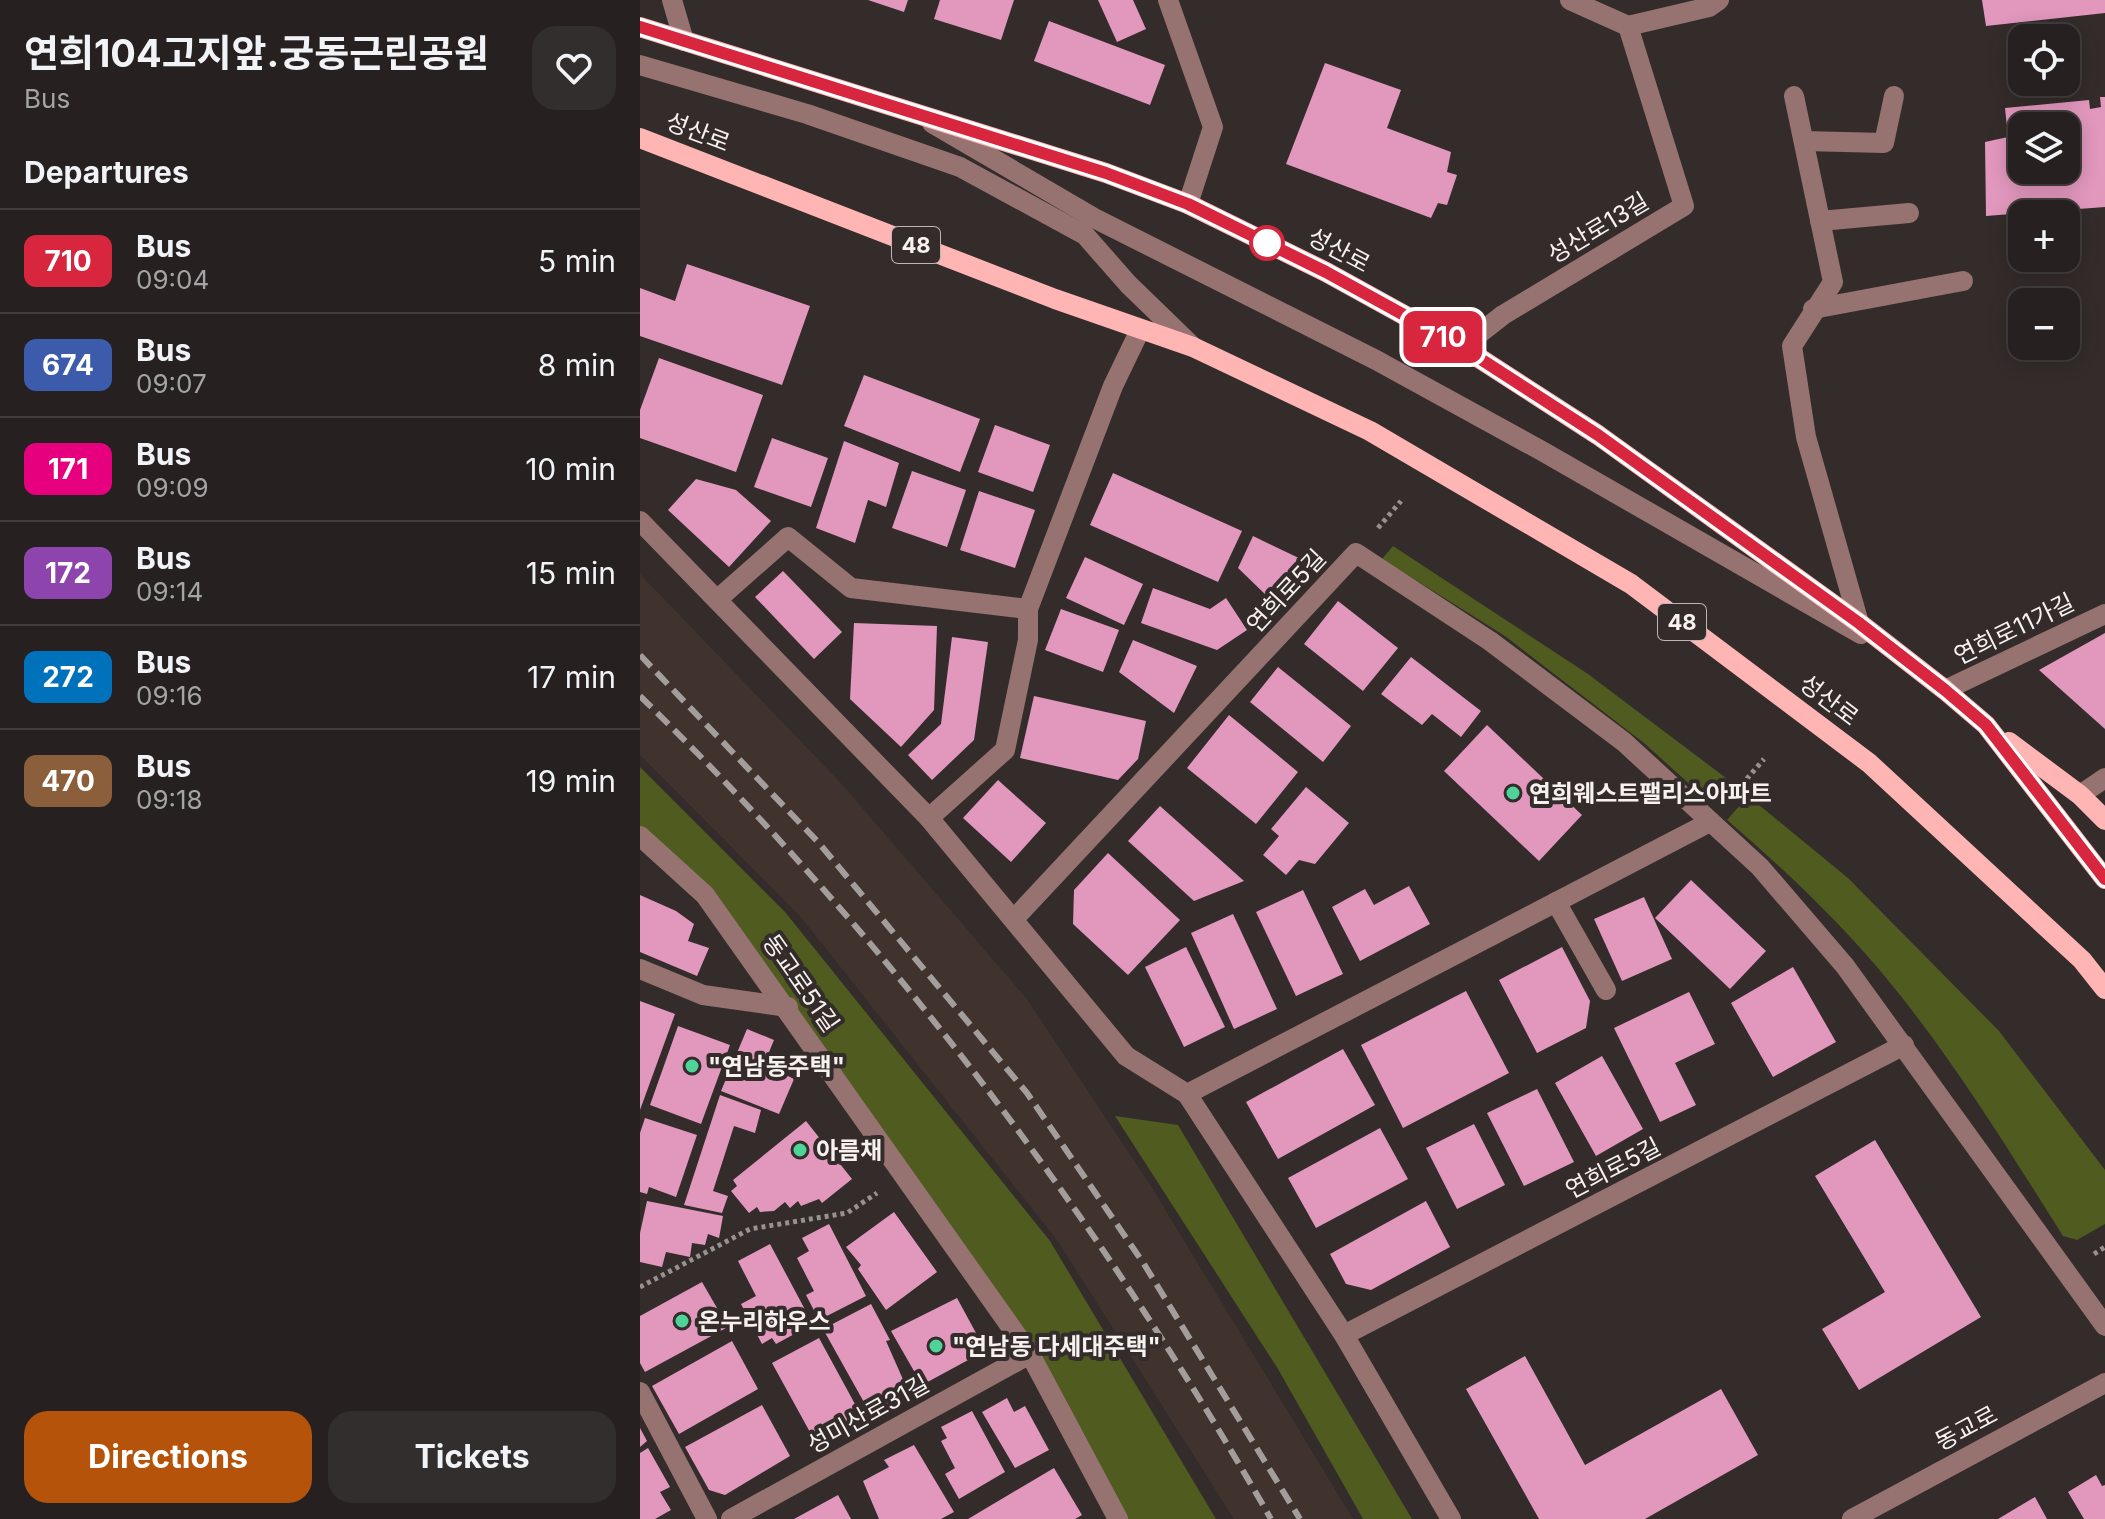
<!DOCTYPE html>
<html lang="en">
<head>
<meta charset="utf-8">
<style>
  body { margin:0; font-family:Inter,"Noto Sans KR",sans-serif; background:#322e2d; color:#f1f3f6; height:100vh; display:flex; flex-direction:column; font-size:30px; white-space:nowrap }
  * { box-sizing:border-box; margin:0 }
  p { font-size:26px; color:#a4a3a5 }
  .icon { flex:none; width:44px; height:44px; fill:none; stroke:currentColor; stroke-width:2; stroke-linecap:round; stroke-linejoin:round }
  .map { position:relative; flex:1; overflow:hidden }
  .side { display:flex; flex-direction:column; background:#262120; width:640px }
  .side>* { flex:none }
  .badge { padding:0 16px; border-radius:12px; font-size:28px; line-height:52px }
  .tools { position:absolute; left:1368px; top:24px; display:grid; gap:16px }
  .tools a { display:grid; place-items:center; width:72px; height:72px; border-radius:16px; background:#262120; box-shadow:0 4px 20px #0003,0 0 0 2px #423e3e; font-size:40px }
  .map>.badge { position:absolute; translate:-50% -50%; box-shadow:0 0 0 4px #fff }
  h2 { padding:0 24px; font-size:30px; line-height:72px }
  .round { display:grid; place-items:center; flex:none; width:84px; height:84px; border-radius:24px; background:#322e2d }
  .headline { display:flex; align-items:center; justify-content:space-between; height:136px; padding:0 24px }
  h1 { font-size:38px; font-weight:700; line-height:60px }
  .action { display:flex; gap:16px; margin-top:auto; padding:16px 24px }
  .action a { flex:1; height:92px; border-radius:24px; background:#b45309; color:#fff; font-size:32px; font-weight:700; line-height:92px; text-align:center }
  .action a+a { background:#322e2d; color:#f1f3f6 }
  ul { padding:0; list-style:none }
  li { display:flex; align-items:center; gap:24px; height:104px; padding:0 24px; border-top:2px solid #423e3e }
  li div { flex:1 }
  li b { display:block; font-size:30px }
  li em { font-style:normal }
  li .badge { min-width:88px; font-weight:700; text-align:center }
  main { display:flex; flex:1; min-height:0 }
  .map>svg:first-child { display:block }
</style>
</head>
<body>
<main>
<section class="side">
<div class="headline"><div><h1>연희104고지앞.궁동근린공원</h1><p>Bus</p></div><a class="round"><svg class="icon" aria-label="heart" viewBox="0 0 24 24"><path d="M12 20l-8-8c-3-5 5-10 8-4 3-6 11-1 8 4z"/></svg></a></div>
<h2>Departures</h2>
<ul>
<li><span class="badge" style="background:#d7263d;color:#fff">710</span><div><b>Bus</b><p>09:04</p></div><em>5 min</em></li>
<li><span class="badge" style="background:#3d5bab;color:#fff">674</span><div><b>Bus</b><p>09:07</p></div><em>8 min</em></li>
<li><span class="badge" style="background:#e6007e;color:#fff">171</span><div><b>Bus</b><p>09:09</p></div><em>10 min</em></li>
<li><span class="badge" style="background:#8e44ad;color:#fff">172</span><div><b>Bus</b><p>09:14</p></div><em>15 min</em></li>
<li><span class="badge" style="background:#0072bc;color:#fff">272</span><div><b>Bus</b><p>09:16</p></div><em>17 min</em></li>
<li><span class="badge" style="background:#8b5e3c;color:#fff">470</span><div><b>Bus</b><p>09:18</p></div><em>19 min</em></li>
</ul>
<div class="action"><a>Directions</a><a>Tickets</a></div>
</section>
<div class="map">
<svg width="1465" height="1519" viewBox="0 0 1465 1519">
  <rect width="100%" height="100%" fill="#332c2a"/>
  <polygon fill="#40332e" points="0,574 199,781 387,999 509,1183 713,1519 594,1519 417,1240 160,916 0,755"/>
  <g fill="#4f5b1f">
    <polygon points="753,546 948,674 1086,778 1067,800 1004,743 865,636 742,559"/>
    <polygon points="0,767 145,912 410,1241 576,1519 478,1519 255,1151 0,829"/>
    <path d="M1108,796L1208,878L1359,1031L1465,1170V1224L1437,1240L1423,1236C1368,1149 1313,1059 1247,979C1199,921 1144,869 1087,820Z"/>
    <polygon points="475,1116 538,1125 772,1519 723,1519 638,1369"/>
  </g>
  <g fill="#e297bd" fill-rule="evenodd">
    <polygon points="228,0 268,0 264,12"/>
    <polygon points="300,0 374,0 361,40 294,19"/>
    <polygon points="458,0 493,0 506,29 477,42"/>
    <polygon points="1342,0 1465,0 1465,13 1346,26"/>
    <polygon points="409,21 525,65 510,105 394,61"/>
    <polygon points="685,63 761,90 747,128 811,152 807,172 817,175 807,205 798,203 791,218 646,164"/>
    <path d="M1460,97H1465V207L1346,216L1345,142L1368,137L1365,108L1449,100L1450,109L1461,107ZM1382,126H1426V170H1382Z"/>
    <polygon points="47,264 170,306 142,385 0,336 0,288 35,301"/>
    <polygon points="19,358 123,395 96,472 0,438 0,410"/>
    <polygon points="224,375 340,419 320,472 204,426"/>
    <polygon points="355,425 410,445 393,492 338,472"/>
    <polygon points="132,438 188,458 171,507 114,487"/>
    <polygon points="204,441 259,463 246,507 228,500 215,543 176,528"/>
    <polygon points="272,471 326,490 307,547 252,528"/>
    <polygon points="473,473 602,531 578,582 450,525"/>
    <polygon points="56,479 96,490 131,521 89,567 28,510"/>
    <polygon points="339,491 395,510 375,568 320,550"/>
    <polygon points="613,536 665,561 629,598 598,568"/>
    <polygon points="445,557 503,584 484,625 426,598"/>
    <polygon points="143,571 202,632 174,659 115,597"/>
    <polygon points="513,588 570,609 586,598 607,630 577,650 501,623"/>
    <polygon points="698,601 758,648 723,691 664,644"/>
    <polygon points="421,609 479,630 463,672 405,650"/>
    <polygon points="214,623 297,626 294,710 261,747 210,699"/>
    <polygon points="1465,633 1465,729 1399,670"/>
    <polygon points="312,637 348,642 334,740 292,780 268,755 301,724"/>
    <polygon points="493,640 557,666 534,713 479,672"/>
    <polygon points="771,657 841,711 821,737 792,714 782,725 741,694"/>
    <polygon points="638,667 711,726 683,762 610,702"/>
    <polygon points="394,696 506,721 498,759 478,780 380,758"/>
    <polygon points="589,715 658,772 616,824 547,768"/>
    <polygon points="847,725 942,815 899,861 804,771"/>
    <polygon points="358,780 406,823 371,862 323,818"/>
    <polygon points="666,787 709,823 675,864 659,860 646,875 623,855 639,836 631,829"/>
    <polygon points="520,806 604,881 554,901 488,841"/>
    <polygon points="468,853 540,920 488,975 433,924 434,890"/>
    <polygon points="1051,880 1126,951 1090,989 1015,918"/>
    <polygon points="769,886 790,924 720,961 692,907 725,889 734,905"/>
    <polygon points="663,890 703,974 656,996 616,912"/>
    <polygon points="0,895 36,911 54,924 48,941 69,948 57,976 0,952"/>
    <polygon points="1004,897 1032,959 982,981 954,919"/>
    <polygon points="593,914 637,1009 594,1029 551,933"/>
    <polygon points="546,947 585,1027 544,1047 505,967"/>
    <polygon points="922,947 950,1001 946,1028 897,1053 859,980"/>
    <polygon points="1153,967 1196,1042 1133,1077 1091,1003"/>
    <polygon points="826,991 869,1073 763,1128 721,1045"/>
    <polygon points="1049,992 1075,1044 1035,1063 1056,1105 1020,1122 974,1028"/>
    <polygon points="0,1001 35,1014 0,1110"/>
    <polygon points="38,1026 90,1045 61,1124 10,1105"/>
    <polygon points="107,1029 134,1040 127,1057 145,1064 142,1073 154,1079 139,1114 81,1091"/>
    <polygon points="703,1049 735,1105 638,1159 606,1102"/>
    <polygon points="962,1056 1003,1129 956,1156 915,1083"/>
    <polygon points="897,1089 934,1162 884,1186 847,1113"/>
    <polygon points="80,1095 121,1110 115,1133 94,1126 73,1191 88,1196 82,1213 44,1205"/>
    <polygon points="5,1118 57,1135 36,1197 9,1187 7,1194 0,1192 0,1133"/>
    <polygon points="166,1121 212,1179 182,1203 179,1199 161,1206 158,1201 150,1208 145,1202 134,1211 120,1212 117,1207 109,1213 91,1191 97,1186 93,1180"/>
    <polygon points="834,1124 865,1185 817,1209 786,1148"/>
    <polygon points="740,1128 768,1179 676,1228 648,1178"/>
    <polygon points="1235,1140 1341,1317 1219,1390 1182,1329 1245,1292 1175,1176"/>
    <polygon points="7,1201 83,1216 79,1238 68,1234 65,1245 52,1243 50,1257 26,1252 22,1267 0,1262 0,1233"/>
    <polygon points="786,1201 810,1247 731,1290 706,1284 690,1254"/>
    <polygon points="254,1212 297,1272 246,1310 218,1269 221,1265 206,1247"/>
    <polygon points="189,1224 226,1296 179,1320 166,1295 174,1291 157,1258 169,1251 162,1238"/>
    <polygon points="130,1244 169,1317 154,1325 158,1332 136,1344 132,1338 122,1344 101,1304 116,1296 98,1261"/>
    <polygon points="62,1282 88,1327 5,1372 0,1363 0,1316"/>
    <polygon points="317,1298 336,1333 330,1359 282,1385 251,1331"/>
    <polygon points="231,1304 250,1340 246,1341 269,1393 230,1413 183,1329"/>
    <polygon points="179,1338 222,1417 196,1431 192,1423 171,1434 132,1363"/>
    <polygon points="92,1341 118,1389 39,1434 12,1386"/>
    <polygon points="885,1356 945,1465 1081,1389 1118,1455 1005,1519 899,1519 826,1389"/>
    <polygon points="367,1398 374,1412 385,1406 409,1450 375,1468 342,1412"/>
    <polygon points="122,1405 150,1456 85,1495 69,1490 45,1447"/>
    <polygon points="332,1411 365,1472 319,1499 305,1474 315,1468 301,1441 307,1438 301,1427"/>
    <polygon points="0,1428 7,1441 0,1447"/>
    <polygon points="274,1445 314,1512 301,1519 239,1519 223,1481 249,1467 244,1460"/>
    <polygon points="8,1448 30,1487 20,1492 31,1510 15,1519 0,1519 0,1453"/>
    <polygon points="414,1468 442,1515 435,1519 328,1519"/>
    <polygon points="1456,1475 1462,1486 1465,1485 1465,1519 1444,1519 1428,1492"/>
    <polygon points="198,1495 211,1519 154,1519"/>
    <polygon points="1395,1497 1407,1519 1358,1519"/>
  </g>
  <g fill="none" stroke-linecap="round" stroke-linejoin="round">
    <g stroke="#97918f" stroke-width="5" stroke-dasharray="4 4" stroke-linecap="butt">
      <polyline points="738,528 761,501"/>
      <polyline points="1091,797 1124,759"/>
      <polyline points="1454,1254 1465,1247"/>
      <polyline points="0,1287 110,1229 207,1213 237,1193"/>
    </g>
    <g stroke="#967271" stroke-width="20">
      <polyline points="32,0 44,41"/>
      <polyline points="528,0 573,127 548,204"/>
      <polyline points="988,26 1069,7 1079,0"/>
      <polyline points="0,65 167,114 320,167 445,235 488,284 553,347"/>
      <polyline points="1154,96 1193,282 1152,346 1166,437 1219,623"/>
      <polyline points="292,123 454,218 736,360 902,451 1221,634"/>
      <polyline points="1164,141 1244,143 1254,96"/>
      <polyline points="1180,221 1269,213"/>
      <polyline points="1173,309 1323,281"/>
      <polyline points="822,347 863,315 1044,206 988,26 930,0"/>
      <polyline points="0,521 289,818 486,1056 547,1094 704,1335 811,1519"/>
      <polyline points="78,599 148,537 211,588 388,609"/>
      <polyline points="1305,690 1465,614"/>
      <polyline points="1440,795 1465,778"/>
      <polyline points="289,818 365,750 388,640 388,609 473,386 500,330"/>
      <polyline points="0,836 65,895 390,1354 478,1519"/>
      <polyline points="916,902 966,990"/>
      <polyline points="375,918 716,553 850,641 984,742 1120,867 1205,966 1465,1326"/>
      <polyline points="0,969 63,995 148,1007"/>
      <polyline points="547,1094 1070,822"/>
      <polyline points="704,1335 1264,1045"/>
      <polyline points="0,1392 67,1519"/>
      <polyline points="91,1519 390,1354"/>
      <polyline points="1212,1519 1465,1383"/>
    </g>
    <g stroke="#ffb5b3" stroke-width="20">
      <polyline points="0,27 466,173 548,204 686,272 822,347 958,435 1219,623 1305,690 1346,725 1465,879"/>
      <polyline points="0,138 415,299 553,347 730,431 991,584 1229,763 1442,960 1465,989"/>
      <polyline points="1369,742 1440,795 1465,820"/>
    </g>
    <g stroke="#a39e9c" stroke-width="6" stroke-dasharray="16 8" stroke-linecap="butt">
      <polyline points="0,655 178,842 387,1093 504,1264 660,1519"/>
      <path d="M0,696C249,939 459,1218 631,1519"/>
    </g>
  </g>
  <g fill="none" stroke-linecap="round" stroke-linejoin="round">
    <g stroke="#fff" stroke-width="18">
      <polyline id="line" points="0,27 466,173 548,204 686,272 822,347 958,435 1219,623 1305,690 1346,725 1465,879"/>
    </g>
    <use href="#line" stroke="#d7263d" stroke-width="12"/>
  </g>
  <circle fill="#fff" stroke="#d7263d" stroke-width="4" cx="627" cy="243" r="16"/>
  <g fill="#50d398" stroke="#332c2a" stroke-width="3">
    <circle cx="873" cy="793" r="8"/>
    <circle cx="52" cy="1066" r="8"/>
    <circle cx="160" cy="1150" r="8"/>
    <circle cx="42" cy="1321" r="8"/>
    <circle cx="296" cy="1346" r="8"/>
  </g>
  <g text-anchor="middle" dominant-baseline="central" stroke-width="8" stroke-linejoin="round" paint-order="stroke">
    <g fill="#332c2a" stroke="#bcb7b5" stroke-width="2">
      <rect x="252" y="227" width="48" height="36" rx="6"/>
      <rect x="1018" y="604" width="48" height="36" rx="6"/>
    </g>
    <g font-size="22" font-weight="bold" fill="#f7f2f0">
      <text x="276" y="245">48</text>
      <text x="1042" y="622">48</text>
    </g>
    <g font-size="24" fill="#f7f2f0" stroke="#332c2a">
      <text transform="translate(58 132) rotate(21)">성산로</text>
      <text transform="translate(958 228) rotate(-31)">성산로13길</text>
      <text transform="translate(699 250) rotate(28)">성산로</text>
      <text transform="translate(646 591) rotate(-47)">연희로5길</text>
      <text transform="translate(1374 629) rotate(-26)">연희로11가길</text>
      <text transform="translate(1189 700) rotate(37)">성산로</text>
      <text transform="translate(161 983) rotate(55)">동교로51길</text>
      <text transform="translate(973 1168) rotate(-27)">연희로5길</text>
      <text transform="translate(228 1414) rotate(-29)">성미산로31길</text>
      <text transform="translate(1326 1428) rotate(-28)">동교로</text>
    </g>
    <g font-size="24" font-weight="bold" fill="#f7f2f0" stroke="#332c2a" text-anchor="start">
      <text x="889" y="793">연희웨스트팰리스아파트</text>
      <text x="68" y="1066">"연남동주택"</text>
      <text x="176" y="1150">아름채</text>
      <text x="58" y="1321">온누리하우스</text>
      <text x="312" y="1346">"연남동 다세대주택"</text>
    </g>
  </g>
</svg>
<div class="tools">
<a><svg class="icon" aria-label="locate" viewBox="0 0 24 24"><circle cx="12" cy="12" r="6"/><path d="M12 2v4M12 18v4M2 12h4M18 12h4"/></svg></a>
<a><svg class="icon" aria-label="layers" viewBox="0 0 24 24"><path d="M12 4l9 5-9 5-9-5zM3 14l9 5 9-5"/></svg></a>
<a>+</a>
<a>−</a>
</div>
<b class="badge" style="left:803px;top:337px;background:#d7263d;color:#fff">710</b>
</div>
</main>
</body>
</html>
